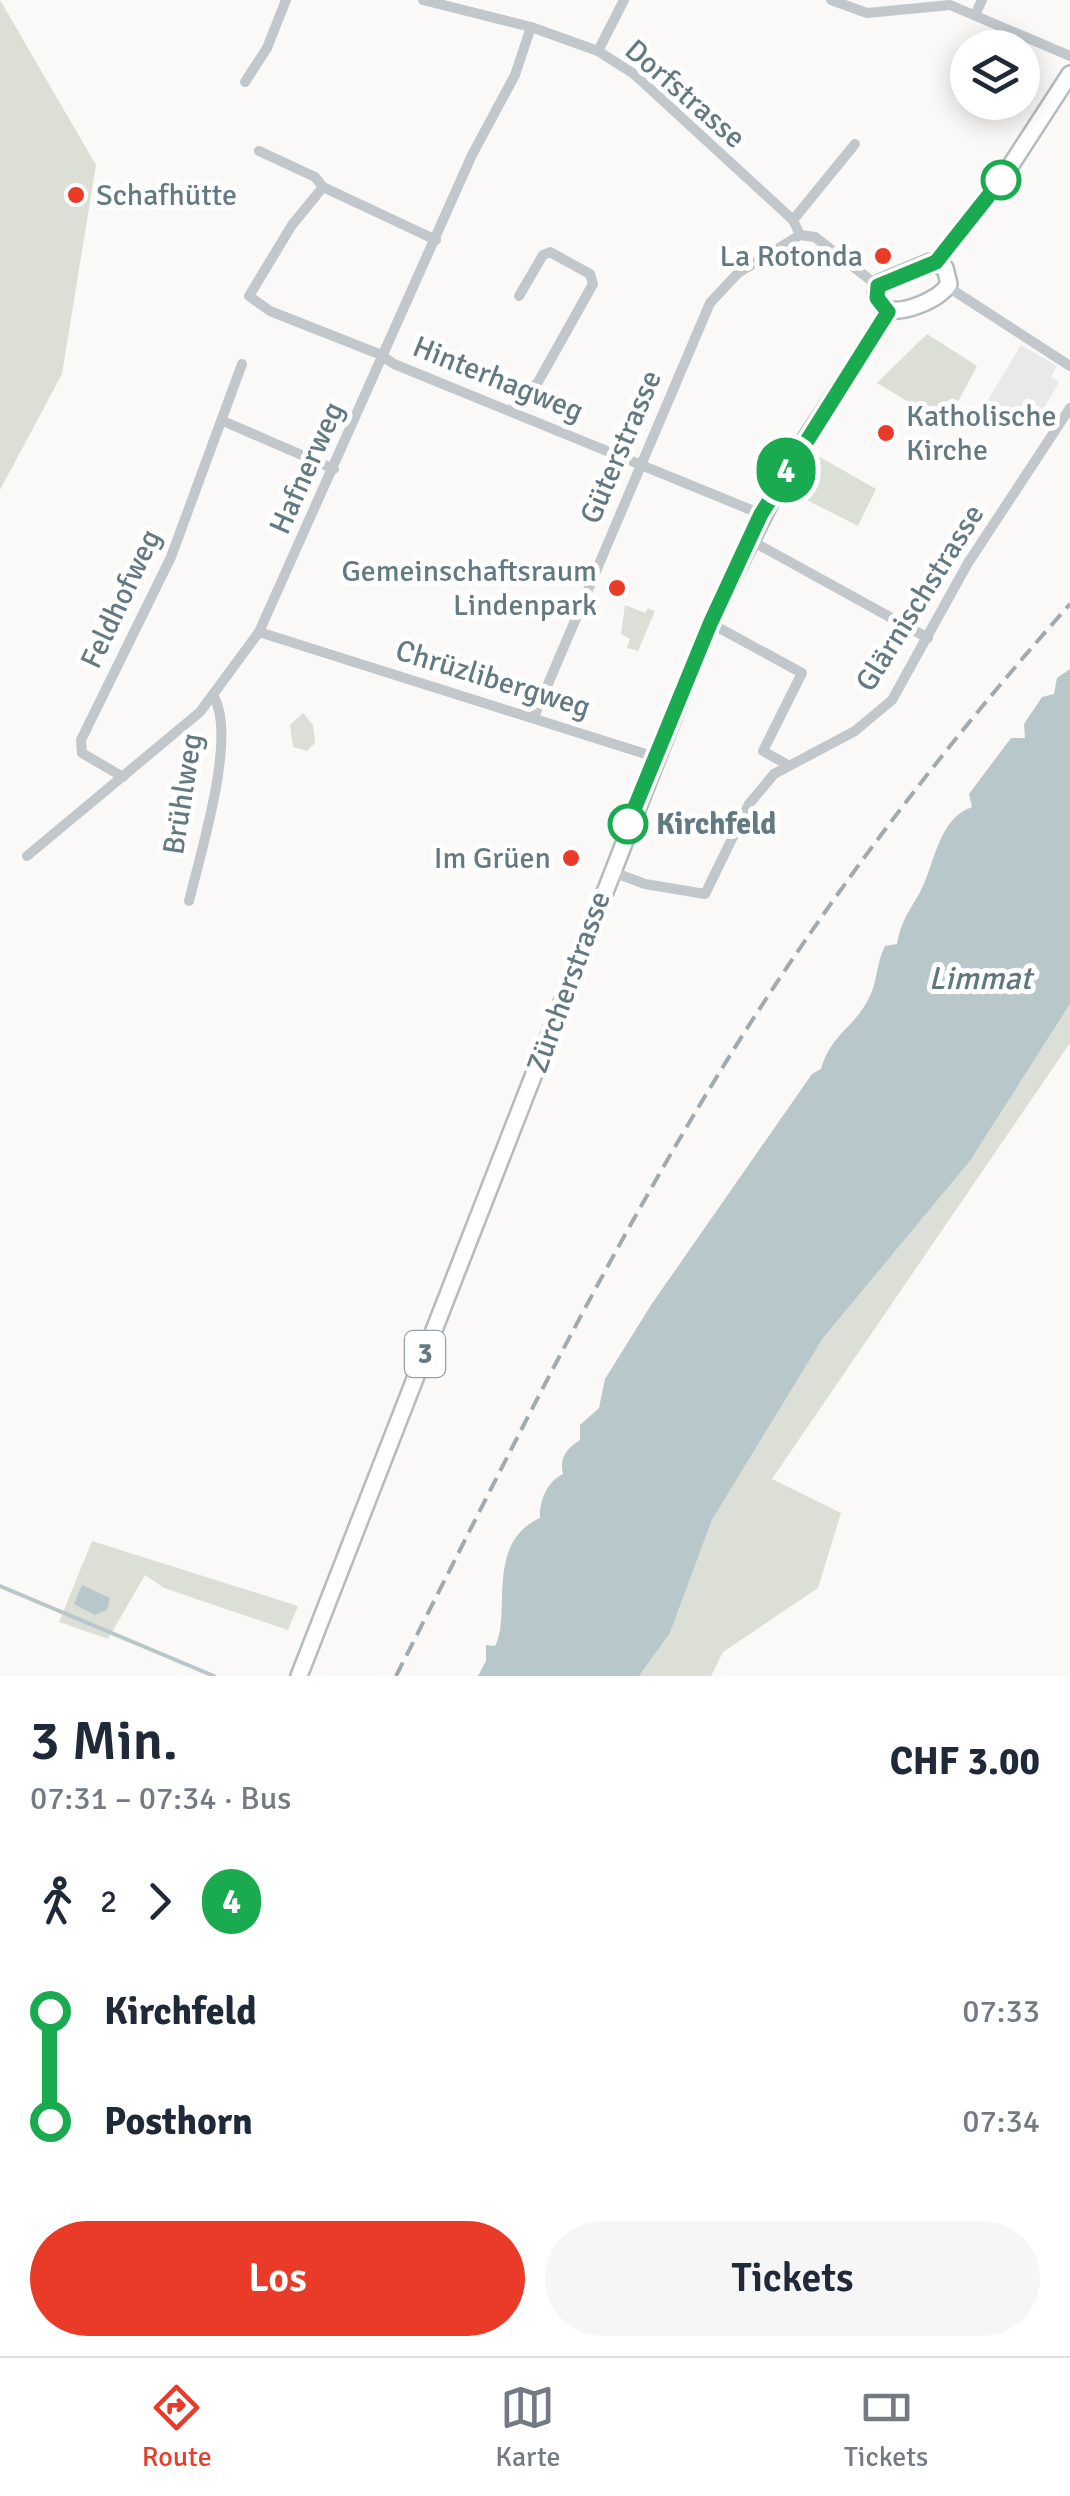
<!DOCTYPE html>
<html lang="de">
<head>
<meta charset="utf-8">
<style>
  body { margin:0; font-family:Signika,sans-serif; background:#f6f6f7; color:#1f2937; height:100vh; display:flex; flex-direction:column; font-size:38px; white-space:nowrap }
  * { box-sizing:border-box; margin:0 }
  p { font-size:32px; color:#747a83 }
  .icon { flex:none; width:55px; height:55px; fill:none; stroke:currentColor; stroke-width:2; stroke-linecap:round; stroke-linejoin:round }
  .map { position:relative; height:1676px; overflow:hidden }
  .drawer { display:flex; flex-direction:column; background:#fff; flex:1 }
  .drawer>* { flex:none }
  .badge { padding:0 20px; border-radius:32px; font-size:35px; line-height:65px }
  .buttons { position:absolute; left:950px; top:30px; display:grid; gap:20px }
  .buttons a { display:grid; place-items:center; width:90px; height:90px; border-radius:50%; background:#fff; box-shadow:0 5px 25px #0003; font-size:50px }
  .map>.badge { position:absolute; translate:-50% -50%; box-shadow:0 0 0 5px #fff }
  .legs { display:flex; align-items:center; gap:15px; height:110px; padding:0 30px; font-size:32px }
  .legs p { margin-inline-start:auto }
  .head { display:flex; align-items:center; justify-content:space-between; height:170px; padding:0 30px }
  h1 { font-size:55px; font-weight:600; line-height:75px }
  .primary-button { display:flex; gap:20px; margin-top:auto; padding:20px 30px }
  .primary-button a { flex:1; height:115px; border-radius:60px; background:#e93b28; color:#fff; font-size:40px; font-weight:600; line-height:115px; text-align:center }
  .primary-button a+a { background:#f6f6f7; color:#1f2937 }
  ul { padding:0 30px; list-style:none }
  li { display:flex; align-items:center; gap:35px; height:110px; font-size:38px }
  li i { display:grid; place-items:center; width:15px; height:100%; margin:0 12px; background:currentColor }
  li i::after { content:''; width:25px; height:25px; margin:-12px; border:8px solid; border-radius:50%; background:#fff }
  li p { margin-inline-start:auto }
  li:first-child i { background:linear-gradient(#0000 50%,currentColor 0) }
  li:last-child i { background:linear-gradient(currentColor 50%,#0000 0) }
  .menu { display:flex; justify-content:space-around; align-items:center; height:140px; border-top:2px solid #e0e1e3; background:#fff; font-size:28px; color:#747a83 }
  .menu a { display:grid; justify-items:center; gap:5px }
  .menu .current { color:#e93b28 }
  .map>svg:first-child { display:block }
</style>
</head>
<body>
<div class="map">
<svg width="1070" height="1676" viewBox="0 0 1070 1676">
  <rect width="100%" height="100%" fill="#faf9f7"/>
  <polygon fill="#e8e9e8" points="1021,345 1057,366 1051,377 1059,382 1031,431 985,405"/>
  <g fill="#dbdfd6">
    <polygon points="0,0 96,165 62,374 0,490"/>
    <polygon points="927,334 977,366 946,424 877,383"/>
    <polygon points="818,456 876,489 858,526 795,494"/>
    <polygon points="625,605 645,613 648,608 655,611 638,651 627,648 630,639 621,634"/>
    <polygon points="303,713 313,725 315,743 307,751 293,747 290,725"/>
    <polygon points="1070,1004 1070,1043 772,1479 841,1513 818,1588 723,1652 711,1676 639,1676 670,1633 712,1520 823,1338 970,1161"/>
    <polygon points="92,1541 298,1606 288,1630 164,1588 145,1575 108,1639 59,1622"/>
  </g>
  <g fill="#b8c8ca">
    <path d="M1070,669V1004L970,1161L823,1338L712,1520L670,1633L639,1676H478L486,1661V1645L495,1646C512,1616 484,1543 540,1518C539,1502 547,1481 563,1474C559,1458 567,1448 580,1440V1425L599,1408L605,1379L651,1305L812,1074L821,1069C831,1034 854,1028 869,998C878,981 876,963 885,946L897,944C901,922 908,913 919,894C935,866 937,819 972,807L969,794L1011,738H1025L1024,724L1042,697L1054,694L1057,678Z"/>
    <polygon points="82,1585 110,1598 107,1610 95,1615 74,1604"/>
  </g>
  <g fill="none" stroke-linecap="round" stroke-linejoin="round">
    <polyline stroke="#b8c8ca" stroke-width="4" points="0,1586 214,1676"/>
    <g stroke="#b4bbbe" stroke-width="20">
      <g id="primary">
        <path d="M930,262L945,268L949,284C939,300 901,316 883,308L876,293L880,283Z"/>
        <polyline points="936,262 1009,168 1070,74"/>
        <polyline points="299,1676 710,623 790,463 889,312"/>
      </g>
    </g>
    <g stroke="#c1c7ca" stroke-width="10">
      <polyline points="423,0 531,27 598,51 634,74 793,220 800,235 815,237 878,286"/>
      <polyline points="831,0 867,13 950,5 1070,56"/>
      <polyline points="975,15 982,0"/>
      <polyline points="598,51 624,0"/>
      <polyline points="245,82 267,48 286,0"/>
      <polyline points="259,151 315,177 323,187"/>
      <polyline points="793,220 855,144"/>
      <polyline points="436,240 323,187 292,225 249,296 270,311 379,354 394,364 761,514"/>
      <polyline points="948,287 1070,366"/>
      <polyline points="511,410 538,382 593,284 590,274 550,252 543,255 519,296"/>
      <polyline points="223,421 334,469"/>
      <polyline points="750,540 928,638"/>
      <polyline points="710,623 802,673 763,751 788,765"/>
      <polyline points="259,632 655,757"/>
      <polyline points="534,717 710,303 738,273 800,235"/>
      <polyline points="123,777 82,753 81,740 171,557 242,364"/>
      <polyline points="27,856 200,712 259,632 472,155 515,75 531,27"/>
      <polyline points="610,871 645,884 705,894 749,804 774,774 855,731 892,700 968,563 1070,408"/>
      <path d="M189,901C200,855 237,737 214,697"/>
    </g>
    <use href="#primary" stroke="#fff" stroke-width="15"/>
    <path stroke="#a0aaaf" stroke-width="4" stroke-dasharray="15 8" stroke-linecap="butt" d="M396,1676C502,1468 606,1255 729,1057C829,896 944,746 1070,604"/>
  </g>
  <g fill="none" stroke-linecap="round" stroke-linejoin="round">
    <g stroke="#fff" stroke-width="22">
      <polyline id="line-1" points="628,824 710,624 761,514 888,312 877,298 878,286 936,262 1001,180"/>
    </g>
    <use href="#line-1" stroke="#1aaa50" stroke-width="15"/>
  </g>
  <g fill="#fff" stroke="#1aaa50" stroke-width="5">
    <circle cx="1001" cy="180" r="18"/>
    <circle cx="628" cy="824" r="18"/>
  </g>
  <g fill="#e93b28" stroke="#fff" stroke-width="4">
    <circle cx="76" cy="195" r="10"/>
    <circle cx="883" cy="256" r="10"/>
    <circle cx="886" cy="433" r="10"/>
    <circle cx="617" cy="588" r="10"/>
    <circle cx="571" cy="858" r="10"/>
  </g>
  <g text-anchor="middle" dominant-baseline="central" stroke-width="10" stroke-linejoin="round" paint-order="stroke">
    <rect fill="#fff" stroke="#92a2a8" stroke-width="2.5" x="405" y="1331" width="40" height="46" rx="8"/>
    <g font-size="28" font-weight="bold" fill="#647a83">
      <text x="425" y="1354">3</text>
    </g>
    <g font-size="30" fill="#647a83" stroke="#fff">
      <text transform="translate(685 94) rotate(41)">Dorfstrasse</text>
      <text transform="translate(498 379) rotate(22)">Hinterhagweg</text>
      <text transform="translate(621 447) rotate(-67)">Güterstrasse</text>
      <text transform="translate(307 468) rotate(-66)">Hafnerweg</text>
      <text transform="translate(920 598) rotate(-58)">Glärnischstrasse</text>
      <text transform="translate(121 599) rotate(-65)">Feldhofweg</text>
      <text transform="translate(493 679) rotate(17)">Chrüzlibergweg</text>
      <text transform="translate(183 794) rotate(-81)">Brühlweg</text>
      <text transform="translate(569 982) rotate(-70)">Zürcherstrasse</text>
    </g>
    <g font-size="30" fill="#647a83" stroke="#fff" text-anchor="end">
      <text x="96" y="195" text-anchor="start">Schafhütte</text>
      <text x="863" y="256">La Rotonda</text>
      <text x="906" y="416" text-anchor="start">Katholische<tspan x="906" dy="34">Kirche</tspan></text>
      <text x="597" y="571">Gemeinschaftsraum<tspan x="597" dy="34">Lindenpark</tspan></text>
      <text x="551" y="858">Im Grüen</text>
    </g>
    <g font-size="30" font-weight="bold" fill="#647a83" stroke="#fff" text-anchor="start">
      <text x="656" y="824">Kirchfeld</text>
    </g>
    <g font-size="32" font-style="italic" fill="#5e787d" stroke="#fff">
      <text x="980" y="978">Limmat</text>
    </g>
  </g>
</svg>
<div class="buttons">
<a><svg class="icon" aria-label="layers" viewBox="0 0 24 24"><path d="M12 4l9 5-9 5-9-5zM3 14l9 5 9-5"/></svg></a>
</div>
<b class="badge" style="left:786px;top:470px;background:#1aaa50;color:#fff">4</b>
</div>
<section class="drawer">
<div class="head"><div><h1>3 Min.</h1><p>07:31 – 07:34 · Bus</p></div><b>CHF 3.00</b></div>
<div class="legs"><svg class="icon" aria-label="walk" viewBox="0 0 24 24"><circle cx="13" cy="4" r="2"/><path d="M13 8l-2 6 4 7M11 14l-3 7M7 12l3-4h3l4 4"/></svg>2<svg class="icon" aria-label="forward" viewBox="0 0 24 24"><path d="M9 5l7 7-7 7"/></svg><b class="badge" style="background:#1aaa50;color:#fff">4</b></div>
<ul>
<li><i style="color:#1aaa50"></i><b>Kirchfeld</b><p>07:33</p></li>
<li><i style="color:#1aaa50"></i><b>Posthorn</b><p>07:34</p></li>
</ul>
<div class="primary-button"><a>Los</a><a>Tickets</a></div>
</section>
<nav class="menu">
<a class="current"><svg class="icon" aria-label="directions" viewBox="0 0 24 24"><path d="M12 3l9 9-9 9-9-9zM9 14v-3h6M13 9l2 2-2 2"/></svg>Route</a>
<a><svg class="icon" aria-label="map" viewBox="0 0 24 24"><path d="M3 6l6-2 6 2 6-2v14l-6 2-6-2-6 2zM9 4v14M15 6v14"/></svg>Karte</a>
<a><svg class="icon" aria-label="tickets" viewBox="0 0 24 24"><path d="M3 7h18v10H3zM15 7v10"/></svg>Tickets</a>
</nav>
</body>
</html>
